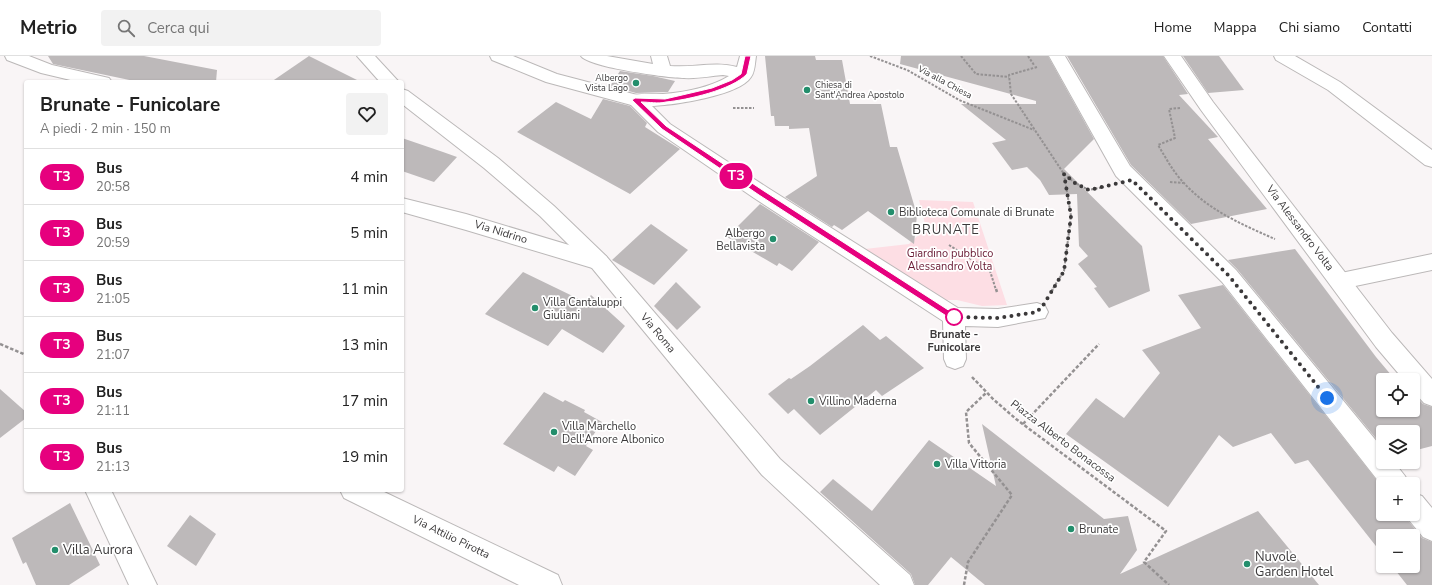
<!DOCTYPE html>
<html lang="it">
<head>
<meta charset="utf-8">
<style>
  body { margin:0; font-family:"Nunito Sans",sans-serif; background:#f2f2f2; color:#222; height:100vh; display:flex; flex-direction:column; font-size:15px; white-space:nowrap }
  * { box-sizing:border-box; margin:0 }
  p { font-size:13px; color:#767676 }
  .icon { flex:none; width:22px; height:22px; fill:none; stroke:currentColor; stroke-width:2; stroke-linecap:round; stroke-linejoin:round }
  .map { position:relative; flex:1; overflow:hidden }
  .panel { position:absolute; left:24px; top:24px; width:380px; height:412px; display:flex; flex-direction:column; background:#fff; border-radius:4px; box-shadow:0 1px 3px #0004 }
  .panel>* { flex:none }
  .badge { padding:0 8px; border-radius:13px; font-size:14px; line-height:26px }
  .tools { position:absolute; left:1376px; top:317px; display:grid; gap:8px }
  .tools a { display:grid; place-items:center; width:44px; height:44px; border-radius:4px; background:#fff; box-shadow:0 1px 3px #0004; font-size:20px }
  .you { position:absolute; width:20px; height:20px; margin:-10px; border:3px solid #fff; border-radius:50%; background:#1a73e8; box-shadow:0 0 0 6px #1a73e833 }
  .map>.badge { position:absolute; translate:-50% -50%; box-shadow:0 0 0 2px #fff }
  .round { display:grid; place-items:center; flex:none; width:42px; height:42px; border-radius:4px; background:#f2f2f2 }
  .headline { display:flex; align-items:center; justify-content:space-between; height:68px; padding:0 16px }
  h1 { font-size:19px; font-weight:700; line-height:30px }
  ul { padding:0; list-style:none }
  li { display:flex; align-items:center; gap:12px; height:56px; padding:0 16px; border-top:1px solid #e0e0e0 }
  li div { flex:1 }
  li b { display:block; font-size:15px }
  li em { font-style:normal }
  li .badge { min-width:44px; font-weight:700; text-align:center }
  header { display:flex; align-items:center; gap:24px; box-sizing:border-box; height:56px; padding:0 20px; background:#fff; border-bottom:1px solid #e0e0e0 }
  header strong { font-size:19px }
  nav { display:flex; gap:22px; margin-inline-start:auto; font-size:14px }
  .search { width:280px; height:36px; background:#f2f2f2; display:flex; align-items:center; gap:10px; box-sizing:border-box; padding:0 14px; border-radius:4px; color:#767676; font-size:15px }
  .map>svg:first-child { display:block }
</style>
</head>
<body>
<header>
<strong>Metrio</strong>
<div class="search"><svg class="icon" aria-label="search" viewBox="0 0 24 24"><circle cx="10" cy="10" r="6"/><path d="M15 15l6 6"/></svg>Cerca qui</div>
<nav><a>Home</a><a>Mappa</a><a>Chi siamo</a><a>Contatti</a></nav>
</header>
<div class="map">
<svg width="1432" height="529" viewBox="0 0 1432 529">
  <rect width="100%" height="100%" fill="#f9f5f6"/>
  <polygon fill="#fddee4" points="919,144 973,146 1007,249 982,250 957,244 938,244 856,194 909,188 926,172"/>
  <g fill="#bdb9ba">
    <polygon points="48,0 144,0 217,14 216,26 139,26 53,8"/>
    <polygon points="309,0 361,26 271,26"/>
    <polygon points="765,0 815,0 816,4 842,4 850,48 881,48 890,91 897,91 917,159 914,188 868,155 842,174 834,169 832,171 785,141 817,120 809,72 789,73 789,70 775,70 774,60 771,60"/>
    <polygon points="901,0 1048,0 1094,83 1064,113 1142,190 1150,235 1109,252 1094,232 1097,231 1078,208 1088,200 1079,190 1077,138 1049,139 1040,124 1027,111 1012,114 992,87 1006,84 961,48 1036,48 1036,45 900,8"/>
    <polygon points="1067,0 1163,0 1188,38 1179,39 1218,81 1208,83 1267,153 1191,168 1131,109"/>
    <polygon points="1183,0 1219,0 1244,34 1208,37"/>
    <polygon points="620,15 653,20 675,25 668,36 636,37 610,30"/>
    <polygon points="603,43 630,50 647,67 645,71 680,93 630,138 517,76 556,46 591,63"/>
    <polygon points="402,82 443,96 457,101 434,126 402,115"/>
    <polygon points="760,148 819,186 792,215 779,207 777,210 727,181"/>
    <polygon points="651,168 688,194 654,229 612,204"/>
    <polygon points="1295,193 1376,301 1392,320 1398,319 1402,324 1383,324 1383,354 1413,354 1413,337 1423,348 1432,351 1432,390 1413,395 1413,376 1383,376 1383,391 1237,213 1228,204"/>
    <polygon points="523,216 585,246 591,239 625,270 603,297 562,273 548,290 485,258"/>
    <polygon points="676,226 701,251 677,274 654,250"/>
    <polygon points="1223,229 1383,432 1383,458 1403,458 1422,482 1432,486 1432,529 1407,529 1392,510 1413,510 1413,480 1383,480 1383,499 1308,404 1295,408 1271,377 1233,391 1219,379 1168,451 1066,378 1096,342 1124,362 1160,317 1142,294 1201,272 1178,239"/>
    <polygon points="863,269 880,284 886,280 924,312 882,340 876,334 820,379 794,353 788,358 768,338 789,322 791,323 810,310"/>
    <polygon points="0,333 26,356 26,362 0,382"/>
    <polygon points="544,336 563,346 565,344 585,354 584,356 602,366 586,390 593,394 575,420 558,410 554,416 503,388"/>
    <polygon points="982,368 1104,463 1128,460 1137,494 1120,518 1258,455 1319,529 985,529 951,501 928,529 915,529 911,518 820,436 833,423 872,455 929,384 996,430"/>
    <polygon points="70,447 100,509 69,529 36,529 26,506 23,508 12,482"/>
    <polygon points="190,459 216,478 196,510 167,490"/>
  </g>
  <g fill="none" stroke-linecap="round" stroke-linejoin="round">
    <g stroke="#bbb8b8" stroke-width="2">
      <g id="street">
        <polygon points="5,0 29,0 52,9 109,22 112,26 79,26 41,17 7,4"/>
        <path d="M581,0H607L653,8L651,0H667L670,10C693,12 715,5 737,11L740,0H756C755,6 755,16 751,21C739,40 673,49 652,50L670,68L768,132L958,252L998,253L1037,247L1045,250L1048,256L1045,262L998,271L965,270L966,303L963,310L955,313L947,310L944,303L943,265L754,142L658,76L626,44L629,40C640,37 652,38 663,38C686,36 709,32 729,20L723,19C711,20 697,23 684,22C668,22 588,11 581,0Z"/>
        <polygon points="1049,0 1065,0 1130,110 1236,214 1383,393 1383,406 1394,406 1405,420 1409,428 1383,428 1383,431 1222,226 1116,120"/>
        <polygon points="1274,0 1295,0 1340,26 1432,94 1432,111 1425,109 1328,34 1276,4"/>
        <polygon points="402,142 466,158 599,198 606,200 609,206 606,212 599,214 466,174 402,156"/>
        <polygon points="1432,198 1432,214 1341,233 1333,231 1330,225 1333,219 1341,217"/>
        <polygon points="85,434 111,434 157,529 129,529"/>
        <polygon points="340,434 380,434 558,519 562,529 519,529 344,442"/>
        <polygon points="1413,437 1422,440 1432,452 1432,485 1423,481 1404,458 1413,458"/>
      </g>
    </g>
    <g stroke="#bbb8b8" stroke-width="2">
      <g id="secondary">
        <polygon points="357,0 375,0 399,26 380,26"/>
        <polygon points="490,0 513,0 557,18 641,40 644,44 641,48 635,50 546,26 492,4"/>
        <polygon points="1164,0 1181,0 1213,46 1392,277 1432,323 1432,350 1424,347 1413,335 1413,324 1404,324 1376,291 1201,54"/>
        <polygon points="402,33 408,35 498,102 554,150 606,200 780,403 910,519 914,529 880,529 762,419 592,212 540,160 484,112 402,48"/>
      </g>
    </g>
    <g stroke="#949192" stroke-width="2" stroke-dasharray="2.5 1.5" stroke-linecap="butt">
      <polyline points="870,0 907,14 959,44 1034,74"/>
      <polyline points="961,0 976,18 1009,21"/>
      <polyline points="1028,0 1034,9"/>
      <polyline points="1037,11 1009,19 1011,38 1064,118 1071,160 1064,215 1052,234"/>
      <polyline points="733,52 754,52"/>
      <path d="M1180,52L1169,53L1175,82L1158,89C1166,102 1173,116 1184,127C1208,154 1243,169 1275,183"/>
      <polyline points="1064,118 1075,127 1089,134 1104,131"/>
      <polyline points="1170,126 1183,127"/>
      <polyline points="949,189 990,215 996,234"/>
    </g>
    <g stroke="#949192" stroke-width="2.5" stroke-dasharray="3.5 2" stroke-linecap="butt">
      <polyline points="996,233 997,236"/>
      <polyline points="1051,236 1053,233"/>
      <polyline points="0,288 26,299"/>
      <polyline points="972,321 993,343 1016,363 1166,475 1144,506 1169,529"/>
      <polyline points="1023,368 1099,288"/>
      <polyline points="964,529 968,506 1012,439 969,387 966,356 986,337"/>
    </g>
    <use href="#street" fill="#fff" fill-rule="evenodd"/>
    <use href="#secondary" fill="#fff" fill-rule="evenodd"/>
  </g>
  <path fill="#e6007e" stroke="#fff" d="M745,0H751L747,18C732,34 687,44 666,46C658,48 649,46 641,46L666,70L764,135L956,259V263H951L759,139L662,73L632,44L635,42L665,43L712,32L732,24L741,18Z"/>
  <g fill="none" stroke-linecap="round" stroke-linejoin="round">
    <polyline stroke="#3b393a" stroke-width="4" stroke-dasharray="0 7.2" points="954,261 998,262 1037,256 1044,248 1064,215 1071,160 1064,118 1075,127 1089,134 1132,124 1229,220 1327,342"/>
  </g>
  <g fill="#238e6c" stroke="#fff" stroke-width="1.5">
    <circle cx="636" cy="27" r="4"/>
    <circle cx="807" cy="34" r="4"/>
    <circle cx="891" cy="156" r="4"/>
    <circle cx="773" cy="183" r="4"/>
    <circle cx="535" cy="252" r="4"/>
    <circle cx="811" cy="345" r="4"/>
    <circle cx="554" cy="376" r="4"/>
    <circle cx="937" cy="408" r="4"/>
    <circle cx="1071" cy="473" r="4"/>
    <circle cx="55" cy="494" r="4"/>
    <circle cx="1247" cy="508" r="4"/>
  </g>
  <circle fill="#fff" stroke="#e6007e" stroke-width="2" cx="954" cy="261" r="8"/>
  <g text-anchor="middle" dominant-baseline="central" stroke-width="3.5" stroke-linejoin="round" paint-order="stroke">
    <g font-size="9" fill="#3b393a" stroke="#fff" text-anchor="end">
      <text x="628" y="22">Albergo<tspan x="628" dy="10">Vista Lago</tspan></text>
      <text x="815" y="29" text-anchor="start">Chiesa di<tspan x="815" dy="10">Sant'Andrea Apostolo</tspan></text>
    </g>
    <g font-size="9" fill="#3b393a" stroke="#fff">
      <text transform="translate(945 26) rotate(28)">Via alla Chiesa</text>
    </g>
    <g font-size="11" fill="#3b393a" stroke="#fff" text-anchor="start">
      <text x="899" y="156">Biblioteca Comunale di Brunate</text>
      <text x="765" y="177" text-anchor="end">Albergo<tspan x="765" dy="13">Bellavista</tspan></text>
      <text x="543" y="246">Villa Cantaluppi<tspan x="543" dy="13">Giuliani</tspan></text>
      <text x="819" y="345">Villino Maderna</text>
      <text x="562" y="370">Villa Marchello<tspan x="562" dy="13">Dell'Amore Albonico</tspan></text>
      <text x="945" y="408">Villa Vittoria</text>
      <text x="1079" y="473">Brunate</text>
    </g>
    <g font-size="11" fill="#3b393a" stroke="#fff">
      <text transform="translate(1300 172) rotate(53)">Via Alessandro Volta</text>
      <text transform="translate(501 176) rotate(17)">Via Nidrino</text>
      <text transform="translate(658 277) rotate(50)">Via Roma</text>
      <text transform="translate(1063 385) rotate(37)">Piazza Alberto Bonacossa</text>
      <text transform="translate(451 481) rotate(26)">Via Attilio Pirotta</text>
    </g>
    <g font-size="11" fill="#691b34" stroke="#fff">
      <text x="950" y="197">Giardino pubblico<tspan x="950" dy="13">Alessandro Volta</tspan></text>
    </g>
    <g font-size="11" font-weight="bold" fill="#3b393a" stroke="#fff">
      <text x="954" y="278">Brunate -<tspan x="954" dy="13">Funicolare</tspan></text>
    </g>
    <g font-size="13" letter-spacing="1" fill="#3b393a" stroke="#fff">
      <text x="946" y="174">BRUNATE</text>
    </g>
    <g font-size="13" fill="#3b393a" stroke="#fff" text-anchor="start">
      <text x="63" y="494">Villa Aurora</text>
      <text x="1255" y="501">Nuvole<tspan x="1255" dy="15">Garden Hotel</tspan></text>
    </g>
  </g>
</svg>
<div class="tools">
<a><svg class="icon" aria-label="locate" viewBox="0 0 24 24"><circle cx="12" cy="12" r="6"/><path d="M12 2v4M12 18v4M2 12h4M18 12h4"/></svg></a>
<a><svg class="icon" aria-label="layers" viewBox="0 0 24 24"><path d="M12 4l9 5-9 5-9-5zM3 14l9 5 9-5"/></svg></a>
<a>+</a>
<a>−</a>
</div>
<div class="you" style="left:1327px;top:342px"></div>
<b class="badge" style="left:736px;top:120px;background:#e6007e;color:#fff">T3</b>
<section class="panel">
<div class="headline"><div><h1>Brunate - Funicolare</h1><p>A piedi · 2 min · 150 m</p></div><a class="round"><svg class="icon" aria-label="heart" viewBox="0 0 24 24"><path d="M12 20l-8-8c-3-5 5-10 8-4 3-6 11-1 8 4z"/></svg></a></div>
<ul>
<li><span class="badge" style="background:#e6007e;color:#fff">T3</span><div><b>Bus</b><p>20:58</p></div><em>4 min</em></li>
<li><span class="badge" style="background:#e6007e;color:#fff">T3</span><div><b>Bus</b><p>20:59</p></div><em>5 min</em></li>
<li><span class="badge" style="background:#e6007e;color:#fff">T3</span><div><b>Bus</b><p>21:05</p></div><em>11 min</em></li>
<li><span class="badge" style="background:#e6007e;color:#fff">T3</span><div><b>Bus</b><p>21:07</p></div><em>13 min</em></li>
<li><span class="badge" style="background:#e6007e;color:#fff">T3</span><div><b>Bus</b><p>21:11</p></div><em>17 min</em></li>
<li><span class="badge" style="background:#e6007e;color:#fff">T3</span><div><b>Bus</b><p>21:13</p></div><em>19 min</em></li>
</ul>
</section>
</div>
</body>
</html>
